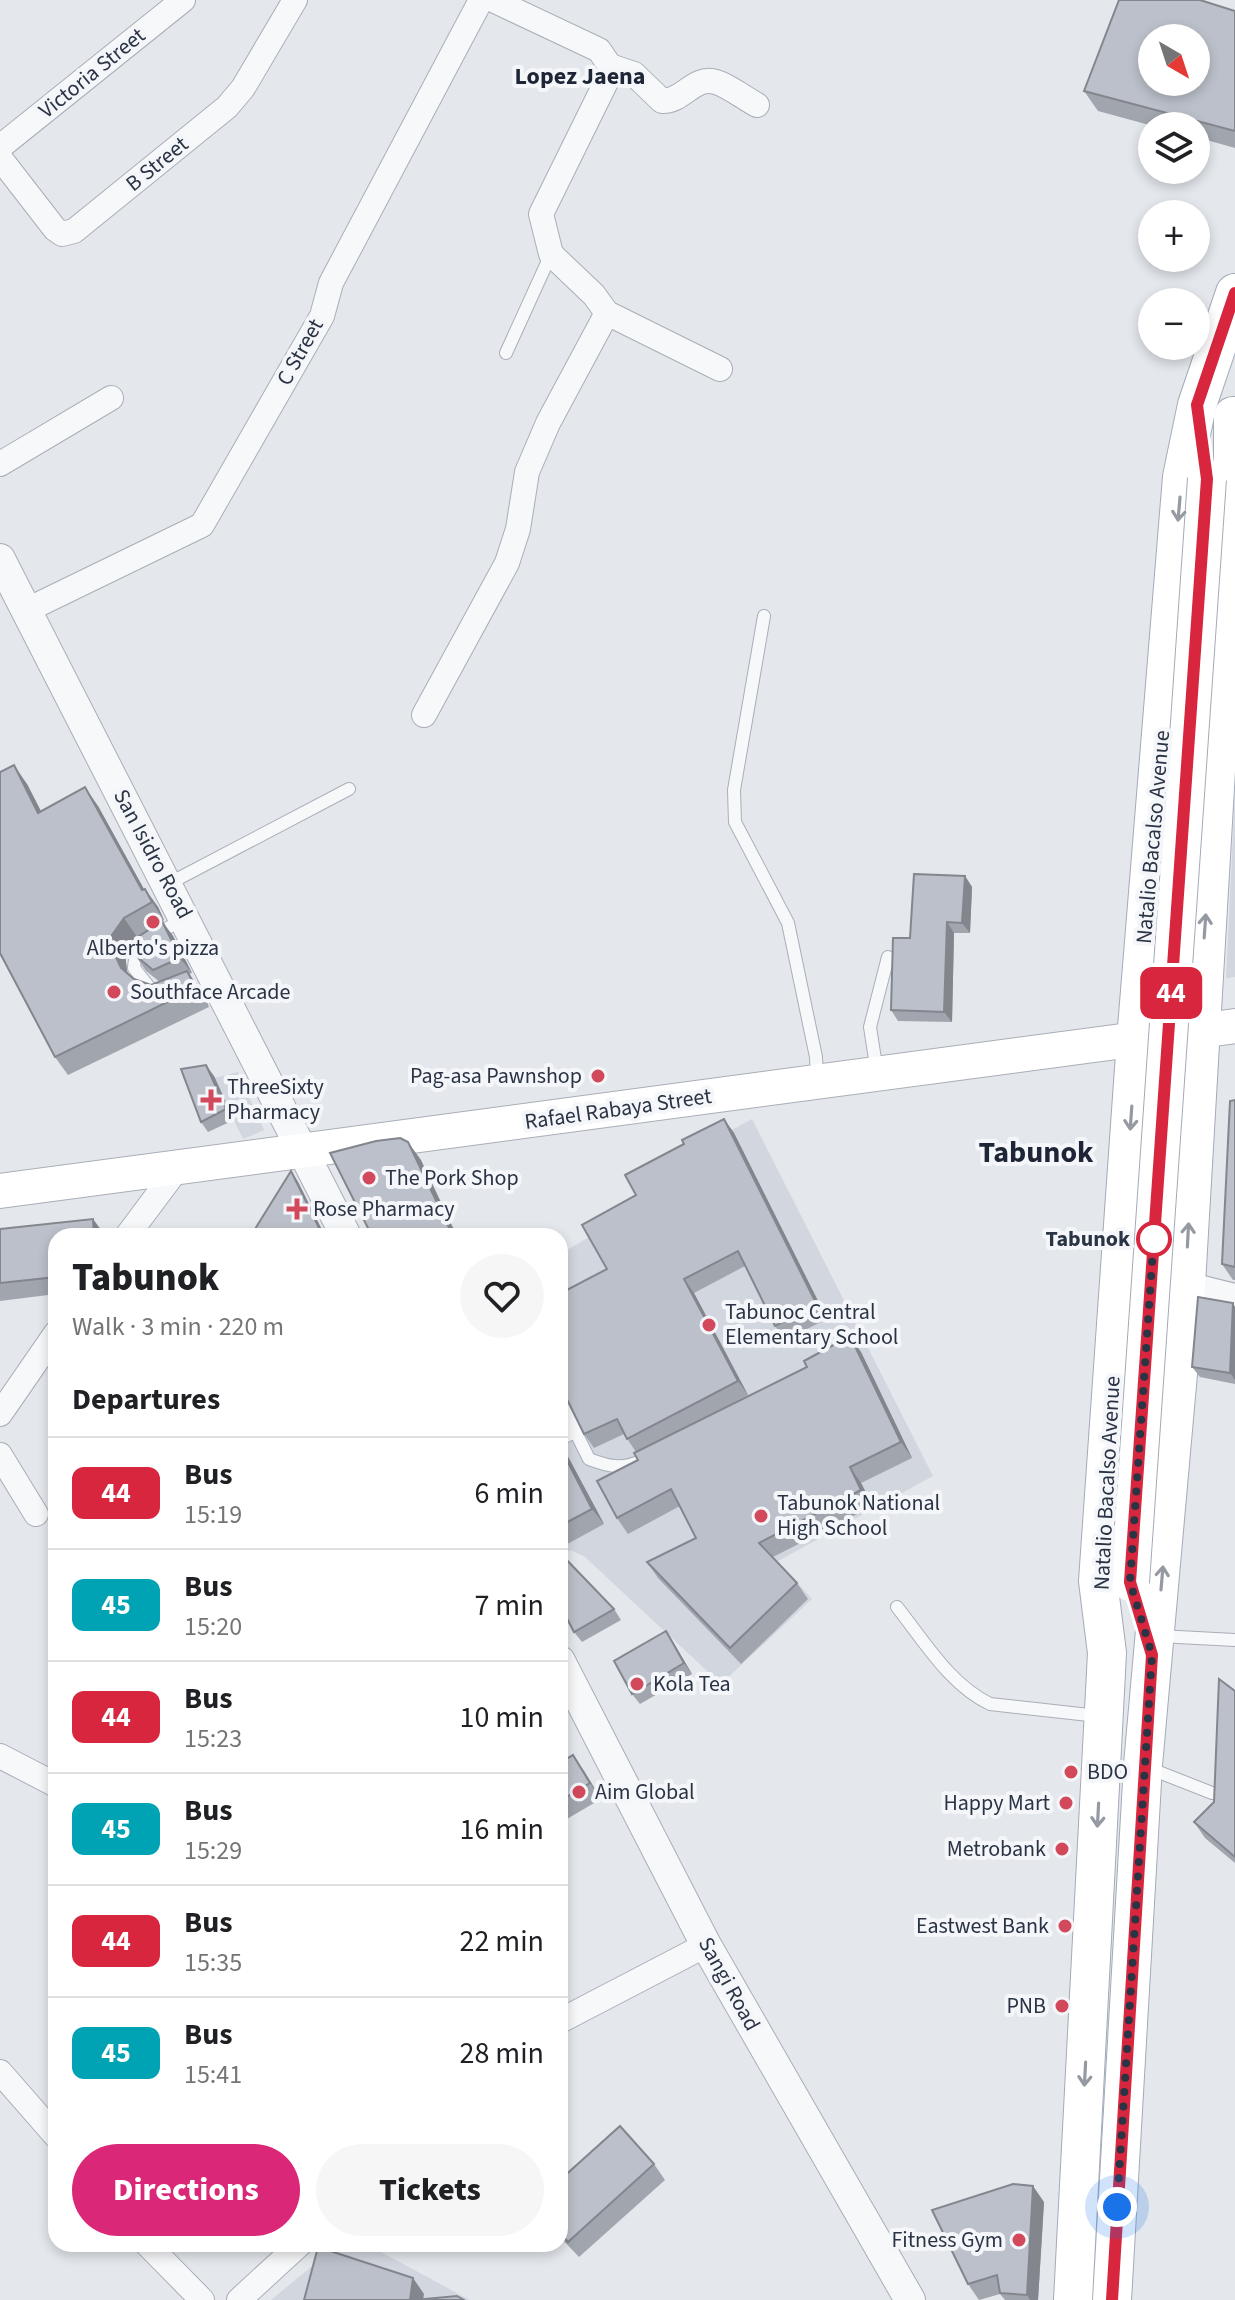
<!DOCTYPE html>
<html lang="en">
<head>
<meta charset="utf-8">
<style>
  body { margin:0; font-family:"Source Sans 3",sans-serif; background:#f6f6f6; color:#202124; height:100vh; display:flex; flex-direction:column; font-size:30px; white-space:nowrap }
  * { box-sizing:border-box; margin:0 }
  p { font-size:26px; color:#757577 }
  .icon { flex:none; width:44px; height:44px; fill:none; stroke:currentColor; stroke-width:2; stroke-linecap:round; stroke-linejoin:round }
  .map { position:relative; flex:1; overflow:hidden }
  .panel { position:absolute; left:48px; top:1228px; width:520px; height:1024px; display:flex; flex-direction:column; background:#fff; border-radius:24px; box-shadow:0 4px 12px #0003 }
  .panel>* { flex:none }
  .badge { padding:0 16px; border-radius:12px; font-size:28px; line-height:52px }
  .needle { width:52px; rotate:141deg }
  .fabs { position:absolute; left:1138px; top:24px; display:grid; gap:16px }
  .fabs a { display:grid; place-items:center; width:72px; height:72px; border-radius:50%; background:#fff; box-shadow:0 4px 12px #0003; font-size:40px }
  .you { position:absolute; width:40px; height:40px; margin:-20px; border:6px solid #fff; border-radius:50%; background:#1a73e8; box-shadow:0 0 0 12px #1a73e833 }
  .map>.badge { position:absolute; translate:-50% -50%; box-shadow:0 0 0 4px #fff }
  h2 { padding:0 24px; font-size:30px; line-height:72px }
  .round { display:grid; place-items:center; flex:none; width:84px; height:84px; border-radius:42px; background:#f6f6f6 }
  .headline { display:flex; align-items:center; justify-content:space-between; height:136px; padding:0 24px }
  h1 { font-size:38px; font-weight:800; line-height:60px }
  .primary-button { display:flex; gap:16px; margin-top:auto; padding:16px 24px }
  .primary-button a { flex:1; height:92px; border-radius:48px; background:#db2777; color:#fff; font-size:32px; font-weight:800; line-height:92px; text-align:center }
  .primary-button a+a { background:#f6f6f6; color:#202124 }
  ul { padding:0; list-style:none }
  li { display:flex; align-items:center; gap:24px; height:112px; padding:0 24px; border-top:2px solid #e0e0e0 }
  li div { flex:1 }
  li b { display:block; font-size:30px }
  li em { font-style:normal }
  li .badge { min-width:88px; font-weight:700; text-align:center }
  .map>svg:first-child { display:block }
</style>
</head>
<body>
<div class="map">
<svg width="1235" height="2300" viewBox="0 0 1235 2300">
  <rect width="100%" height="100%" fill="#e4e7ec"/>
  <g fill="#d2d6de">
    <polygon points="1235,795 1235,977 1226,978"/>
    <polygon points="238,1072 264,1130 243,1139 214,1078"/>
    <polygon points="752,1119 933,1476 778,1561 812,1599 721,1684 585,1557 571,1550 560,1555 560,1254 641,1207 630,1185"/>
    <polygon points="339,2244 366,2244 470,2300 271,2300"/>
  </g>
  <g fill="none" stroke-linecap="round" stroke-linejoin="round">
    <g stroke="#a9aeb7" stroke-width="14">
      <g id="service">
        <polyline points="506,353 551,254"/>
        <polyline points="764,616 734,790 735,822 788,923 816,1057 817,1079"/>
        <polyline points="168,884 349,789"/>
        <path d="M153,992L134,968C135,940 161,932 183,920"/>
        <polyline points="877,1072 870,1027 888,957"/>
        <path d="M560,1401L589,1459C607,1466 622,1470 640,1461"/>
        <polyline points="560,1439 575,1432"/>
        <path d="M897,1607C924,1641 950,1685 990,1704L1098,1716"/>
        <polyline points="1159,1636 1235,1640"/>
        <polyline points="1146,1767 1212,1793"/>
      </g>
    </g>
    <g stroke="#a9aeb7" stroke-width="26">
      <g id="minor">
        <polyline points="493,0 599,50 610,66 606,82 541,214 551,254 594,295 607,313 720,369"/>
        <path d="M610,66L634,74L662,101C683,102 694,75 716,82C729,86 744,98 757,105"/>
        <polyline points="0,147 183,0"/>
        <polyline points="0,158 55,229 62,234 74,231 227,107 243,88 295,0"/>
        <polyline points="0,464 111,398"/>
        <polyline points="25,611 202,525 322,316 331,283 481,0"/>
        <polyline points="424,715 507,563 518,529 527,472 548,423 607,313"/>
        <polyline points="127,1236 180,1165"/>
        <polyline points="1186,1284 1235,1296"/>
        <polyline points="0,1414 56,1333"/>
        <polyline points="0,1455 36,1514"/>
        <polyline points="0,1756 56,1785"/>
        <polyline points="560,2021 706,1945"/>
        <polyline points="0,2072 56,2136"/>
        <polyline points="147,2244 202,2300"/>
        <polyline points="239,2300 300,2244"/>
      </g>
    </g>
    <g stroke="#a9aeb7" stroke-width="32">
      <g id="tertiary">
        <polyline points="0,559 346,1236"/>
        <polyline points="560,1661 706,1945 910,2300"/>
      </g>
    </g>
    <g stroke="#a9aeb7" stroke-width="36">
      <polyline id="secondary" points="0,1191 1235,1026"/>
    </g>
    <g stroke="#a3abb8" stroke-width="40">
      <g id="primary">
        <polyline points="1073,2300 1107,1653 1098,1581 1136,1040 1182,477 1197,405 1235,293"/>
        <polyline points="1112,2300 1143,1765 1186,1284 1233,479 1233,416"/>
      </g>
    </g>
    <use href="#service" stroke="#f7f8fa" stroke-width="12"/>
    <use href="#minor" stroke="#f7f8fa" stroke-width="24"/>
    <use href="#tertiary" stroke="#f7f8fa" stroke-width="30"/>
    <use href="#secondary" stroke="#fff" stroke-width="34"/>
    <use href="#primary" stroke="#fff" stroke-width="38"/>
    <g stroke="#a3abb8" stroke-width="40" stroke-linecap="butt">
      <polyline id="primary-bridge" points="1130,1582 1207,479"/>
    </g>
    <use href="#primary-bridge" stroke="#fff" stroke-width="38"/>
  </g>
  <g fill="#a1a5ae" fill-rule="evenodd">
    <polygon points="1235,11 1235,148 1196,137 1196,126 1153,126 1098,111 1084,91"/>
    <path d="M27,784L41,811L98,806L144,889H145L158,907L164,920L162,922L173,936L192,973L189,974L200,989L209,1007L68,1075L55,1057ZM132,943L135,955L146,971L160,982L151,985L134,979L129,975L127,971L125,953Z"/>
    <polygon points="965,876 972,887 970,933 954,933 952,1022 898,1021 891,1010 910,938"/>
    <polygon points="214,1076 234,1120 208,1132 201,1122"/>
    <polygon points="1235,1100 1235,1280 1233,1280 1222,1264"/>
    <polygon points="724,1119 734,1133 827,1319 785,1340 775,1326 745,1266 694,1293 748,1395 689,1426 861,1352 912,1458 861,1483 873,1506 773,1557 797,1583 808,1599 741,1664 658,1578 647,1562 696,1538 680,1506 628,1534 617,1518 638,1460 636,1452 624,1434 594,1448 584,1434 565,1291 607,1269 636,1195 684,1144"/>
    <polygon points="291,1171 298,1182 325,1236 260,1236 255,1229"/>
    <polygon points="93,1219 104,1236 56,1236 56,1294 0,1301 0,1229"/>
    <polygon points="1235,1307 1235,1384 1200,1377 1192,1367"/>
    <polygon points="560,1445 566,1453 604,1524 560,1548"/>
    <polygon points="614,1609 621,1620 582,1642 574,1632"/>
    <polygon points="666,1631 692,1674 640,1704 632,1694"/>
    <polygon points="1235,1691 1235,1863 1205,1838 1194,1822 1214,1802"/>
    <polygon points="560,1763 584,1771 601,1799 560,1823"/>
    <polygon points="654,2164 665,2180 579,2257 560,2237 560,2180"/>
    <polygon points="1044,2202 1038,2300 1005,2300 1000,2294 979,2300 968,2284"/>
  </g>
  <g fill="#83868d">
    <polygon points="14,765 27,784 51,831 38,813"/>
    <polygon points="85,787 98,806 151,902 142,890"/>
    <polygon points="965,876 972,887 970,933 962,923"/>
    <polygon points="145,889 158,907 164,920 152,902"/>
    <polygon points="124,918 137,937 125,953 127,971 134,986 121,968 114,953 112,935"/>
    <polygon points="162,921 173,936 192,973 180,958"/>
    <polygon points="947,922 954,933 952,1022 944,1012"/>
    <polygon points="187,971 200,989 209,1007 196,988"/>
    <polygon points="206,1065 214,1076 234,1120 226,1109"/>
    <polygon points="724,1119 734,1133 827,1319 817,1305"/>
    <polygon points="408,1142 421,1160 457,1236 453,1236"/>
    <polygon points="291,1171 298,1182 325,1236 323,1236"/>
    <polygon points="93,1219 104,1234 104,1236 94,1236"/>
    <polygon points="684,1279 694,1293 748,1395 738,1381"/>
    <polygon points="1233,1303 1235,1307 1235,1380 1230,1373"/>
    <polygon points="850,1336 861,1352 912,1458 901,1442"/>
    <polygon points="560,1445 566,1453 604,1524 592,1509 560,1447"/>
    <polygon points="850,1467 861,1483 873,1506 861,1490"/>
    <polygon points="666,1631 673,1642 692,1674 684,1663"/>
    <polygon points="573,1755 584,1771 601,1799 590,1783"/>
    <polygon points="1033,2186 1044,2202 1038,2300 1030,2300 1027,2295"/>
    <polygon points="413,2278 424,2294 423,2300 410,2300"/>
  </g>
  <g fill="#bbc0ca" stroke="#83868d" stroke-width="2" fill-rule="evenodd">
    <path d="M1119,0H1200L1235,11V131L1084,91ZM1152,38H1196V82H1152Z"/>
    <polygon points="14,765 38,813 85,787 142,890 145,889 152,902 124,918 112,935 114,953 121,968 134,979 151,985 187,971 196,988 55,1057 0,953 0,772"/>
    <polygon points="914,874 965,876 962,923 947,922 944,1012 891,1010 893,938 910,938"/>
    <polygon points="162,921 180,958 153,970 135,955 132,941"/>
    <polygon points="206,1065 226,1109 201,1122 181,1069"/>
    <polygon points="1235,1100 1235,1267 1222,1264 1230,1101"/>
    <polygon points="724,1119 817,1305 775,1326 738,1251 684,1279 738,1381 627,1439 617,1419 584,1434 560,1385 560,1286 565,1291 607,1269 582,1225 636,1195 625,1175 684,1144 682,1140"/>
    <polygon points="400,1138 408,1142 453,1236 398,1236 398,1235 395,1236 372,1236 330,1153 376,1141"/>
    <polygon points="291,1171 323,1236 269,1236 255,1229"/>
    <polygon points="93,1219 94,1236 56,1236 56,1277 0,1283 0,1229"/>
    <polygon points="1198,1297 1233,1303 1230,1373 1192,1367"/>
    <polygon points="850,1336 901,1442 850,1467 861,1490 759,1543 797,1583 730,1648 647,1562 696,1538 671,1489 617,1518 597,1481 638,1460 634,1453 807,1367 804,1361"/>
    <polygon points="560,1447 592,1509 560,1526"/>
    <polygon points="560,1553 614,1609 574,1632 560,1605"/>
    <polygon points="666,1631 684,1663 632,1694 614,1661"/>
    <polygon points="1219,1679 1235,1691 1235,1857 1194,1822 1214,1802"/>
    <polygon points="573,1755 590,1783 560,1801 560,1763"/>
    <polygon points="620,2126 654,2164 568,2242 560,2233 560,2180"/>
    <polygon points="1013,2184 1033,2186 1027,2295 1000,2293 997,2275 968,2284 932,2210"/>
    <polygon points="318,2247 413,2278 410,2300 304,2300"/>
    <polygon points="457,2296 464,2300 414,2300"/>
  </g>
  <defs><path id="oneway-shaft" d="M-6 0H5M1.5-3L5.5 0L1.5 3" fill="none" stroke-width="1.6" stroke-linecap="round" stroke-linejoin="round" transform="scale(2)"/></defs>
  <g stroke="#959aa2">
    <use href="#oneway-shaft" transform="translate(1179 509) rotate(95)"/>
    <use href="#oneway-shaft" transform="translate(1205 926) rotate(-86)"/>
    <use href="#oneway-shaft" transform="translate(1131 1118) rotate(94)"/>
    <use href="#oneway-shaft" transform="translate(1188 1235) rotate(-87)"/>
    <use href="#oneway-shaft" transform="translate(1162 1578) rotate(-85)"/>
    <use href="#oneway-shaft" transform="translate(1098 1815) rotate(93)"/>
    <use href="#oneway-shaft" transform="translate(1085 2074) rotate(93)"/>
  </g>
  <g fill="none" stroke-linecap="round" stroke-linejoin="round">
    <g stroke="#fff" stroke-width="18">
      <polyline id="line" points="1112,2300 1152,1655 1130,1582 1207,479 1197,405 1235,293"/>
    </g>
    <use href="#line" stroke="#d7263d" stroke-width="12"/>
    <polyline stroke="#2b3445" stroke-width="8" stroke-dasharray="0 14.4" points="1117,2207 1152,1655 1130,1582 1154,1235 1154,1239"/>
  </g>
  <g fill="#d1495b" stroke="#f4f6f9" stroke-width="3">
    <circle cx="153" cy="922" r="8"/>
    <circle cx="114" cy="992" r="8"/>
    <circle cx="598" cy="1076" r="8"/>
    <path d="M207 1088h8v8h8v8h-8v8h-8v-8h-8v-8h8z"/>
    <circle cx="369" cy="1178" r="8"/>
    <path d="M293 1197h8v8h8v8h-8v8h-8v-8h-8v-8h8z"/>
    <circle cx="709" cy="1325" r="8"/>
    <circle cx="761" cy="1516" r="8"/>
    <circle cx="637" cy="1684" r="8"/>
    <circle cx="1071" cy="1772" r="8"/>
    <circle cx="579" cy="1792" r="8"/>
    <circle cx="1066" cy="1803" r="8"/>
    <circle cx="1062" cy="1849" r="8"/>
    <circle cx="1065" cy="1926" r="8"/>
    <circle cx="1062" cy="2006" r="8"/>
    <circle cx="1019" cy="2240" r="8"/>
  </g>
  <circle fill="#fff" stroke="#d7263d" stroke-width="4" cx="1154" cy="1239" r="16"/>
  <g text-anchor="middle" dominant-baseline="central" stroke-width="8" stroke-linejoin="round" paint-order="stroke">
    <g font-size="22" fill="#2b3445" stroke="#f4f6f9">
      <text transform="translate(92 73) rotate(-39)">Victoria Street</text>
      <text transform="translate(157 164) rotate(-39)">B Street</text>
      <text transform="translate(300 352) rotate(-61)">C Street</text>
      <text transform="translate(1153 837) rotate(-85)">Natalio Bacalso Avenue</text>
      <text transform="translate(153 854) rotate(62)">San Isidro Road</text>
      <text transform="translate(618 1109) rotate(-8)">Rafael Rabaya Street</text>
      <text transform="translate(1107 1483) rotate(-87)">Natalio Bacalso Avenue</text>
      <text transform="translate(729 1984) rotate(61)">Sangi Road</text>
    </g>
    <g font-size="22" fill="#2b3445" stroke="#f4f6f9" text-anchor="start">
      <text x="153" y="948" text-anchor="middle">Alberto's pizza</text>
      <text x="130" y="992">Southface Arcade</text>
      <text x="582" y="1076" text-anchor="end">Pag-asa Pawnshop</text>
      <text x="227" y="1087">ThreeSixty<tspan x="227" dy="25">Pharmacy</tspan></text>
      <text x="385" y="1178">The Pork Shop</text>
      <text x="313" y="1209">Rose Pharmacy</text>
      <text x="725" y="1312">Tabunoc Central<tspan x="725" dy="25">Elementary School</tspan></text>
      <text x="777" y="1503">Tabunok National<tspan x="777" dy="25">High School</tspan></text>
      <text x="653" y="1684">Kola Tea</text>
      <text x="1087" y="1772">BDO</text>
      <text x="595" y="1792">Aim Global</text>
      <text x="1050" y="1803" text-anchor="end">Happy Mart</text>
      <text x="1046" y="1849" text-anchor="end">Metrobank</text>
      <text x="1049" y="1926" text-anchor="end">Eastwest Bank</text>
      <text x="1046" y="2006" text-anchor="end">PNB</text>
      <text x="1003" y="2240" text-anchor="end">Fitness Gym</text>
    </g>
    <g font-size="22" font-weight="bold" fill="#2b3445" stroke="#f4f6f9" text-anchor="end">
      <text x="1130" y="1239">Tabunok</text>
    </g>
    <g font-size="24" font-weight="bold" fill="#1d2536" stroke="#f4f6f9">
      <text x="580" y="76">Lopez Jaena</text>
    </g>
    <g font-size="30" font-weight="bold" fill="#1d2536" stroke="#f4f6f9">
      <text x="1036" y="1152">Tabunok</text>
    </g>
  </g>
</svg>
<div class="fabs">
<a><svg class="needle" viewBox="-14 -14 28 28"><path d="M0-13l5 13h-10z" fill="#e53935"/><path d="M0 13l5-13h-10z" fill="#757577"/></svg></a>
<a><svg class="icon" aria-label="layers" viewBox="0 0 24 24"><path d="M12 4l9 5-9 5-9-5zM3 14l9 5 9-5"/></svg></a>
<a>+</a>
<a>−</a>
</div>
<div class="you" style="left:1117px;top:2207px"></div>
<b class="badge" style="left:1171px;top:993px;background:#d7263d;color:#fff">44</b>
<section class="panel">
<div class="headline"><div><h1>Tabunok</h1><p>Walk · 3 min · 220 m</p></div><a class="round"><svg class="icon" aria-label="heart" viewBox="0 0 24 24"><path d="M12 20l-8-8c-3-5 5-10 8-4 3-6 11-1 8 4z"/></svg></a></div>
<h2>Departures</h2>
<ul>
<li><span class="badge" style="background:#d7263d;color:#fff">44</span><div><b>Bus</b><p>15:19</p></div><em>6 min</em></li>
<li><span class="badge" style="background:#00a3b4;color:#fff">45</span><div><b>Bus</b><p>15:20</p></div><em>7 min</em></li>
<li><span class="badge" style="background:#d7263d;color:#fff">44</span><div><b>Bus</b><p>15:23</p></div><em>10 min</em></li>
<li><span class="badge" style="background:#00a3b4;color:#fff">45</span><div><b>Bus</b><p>15:29</p></div><em>16 min</em></li>
<li><span class="badge" style="background:#d7263d;color:#fff">44</span><div><b>Bus</b><p>15:35</p></div><em>22 min</em></li>
<li><span class="badge" style="background:#00a3b4;color:#fff">45</span><div><b>Bus</b><p>15:41</p></div><em>28 min</em></li>
</ul>
<div class="primary-button"><a>Directions</a><a>Tickets</a></div>
</section>
</div>
</body>
</html>
